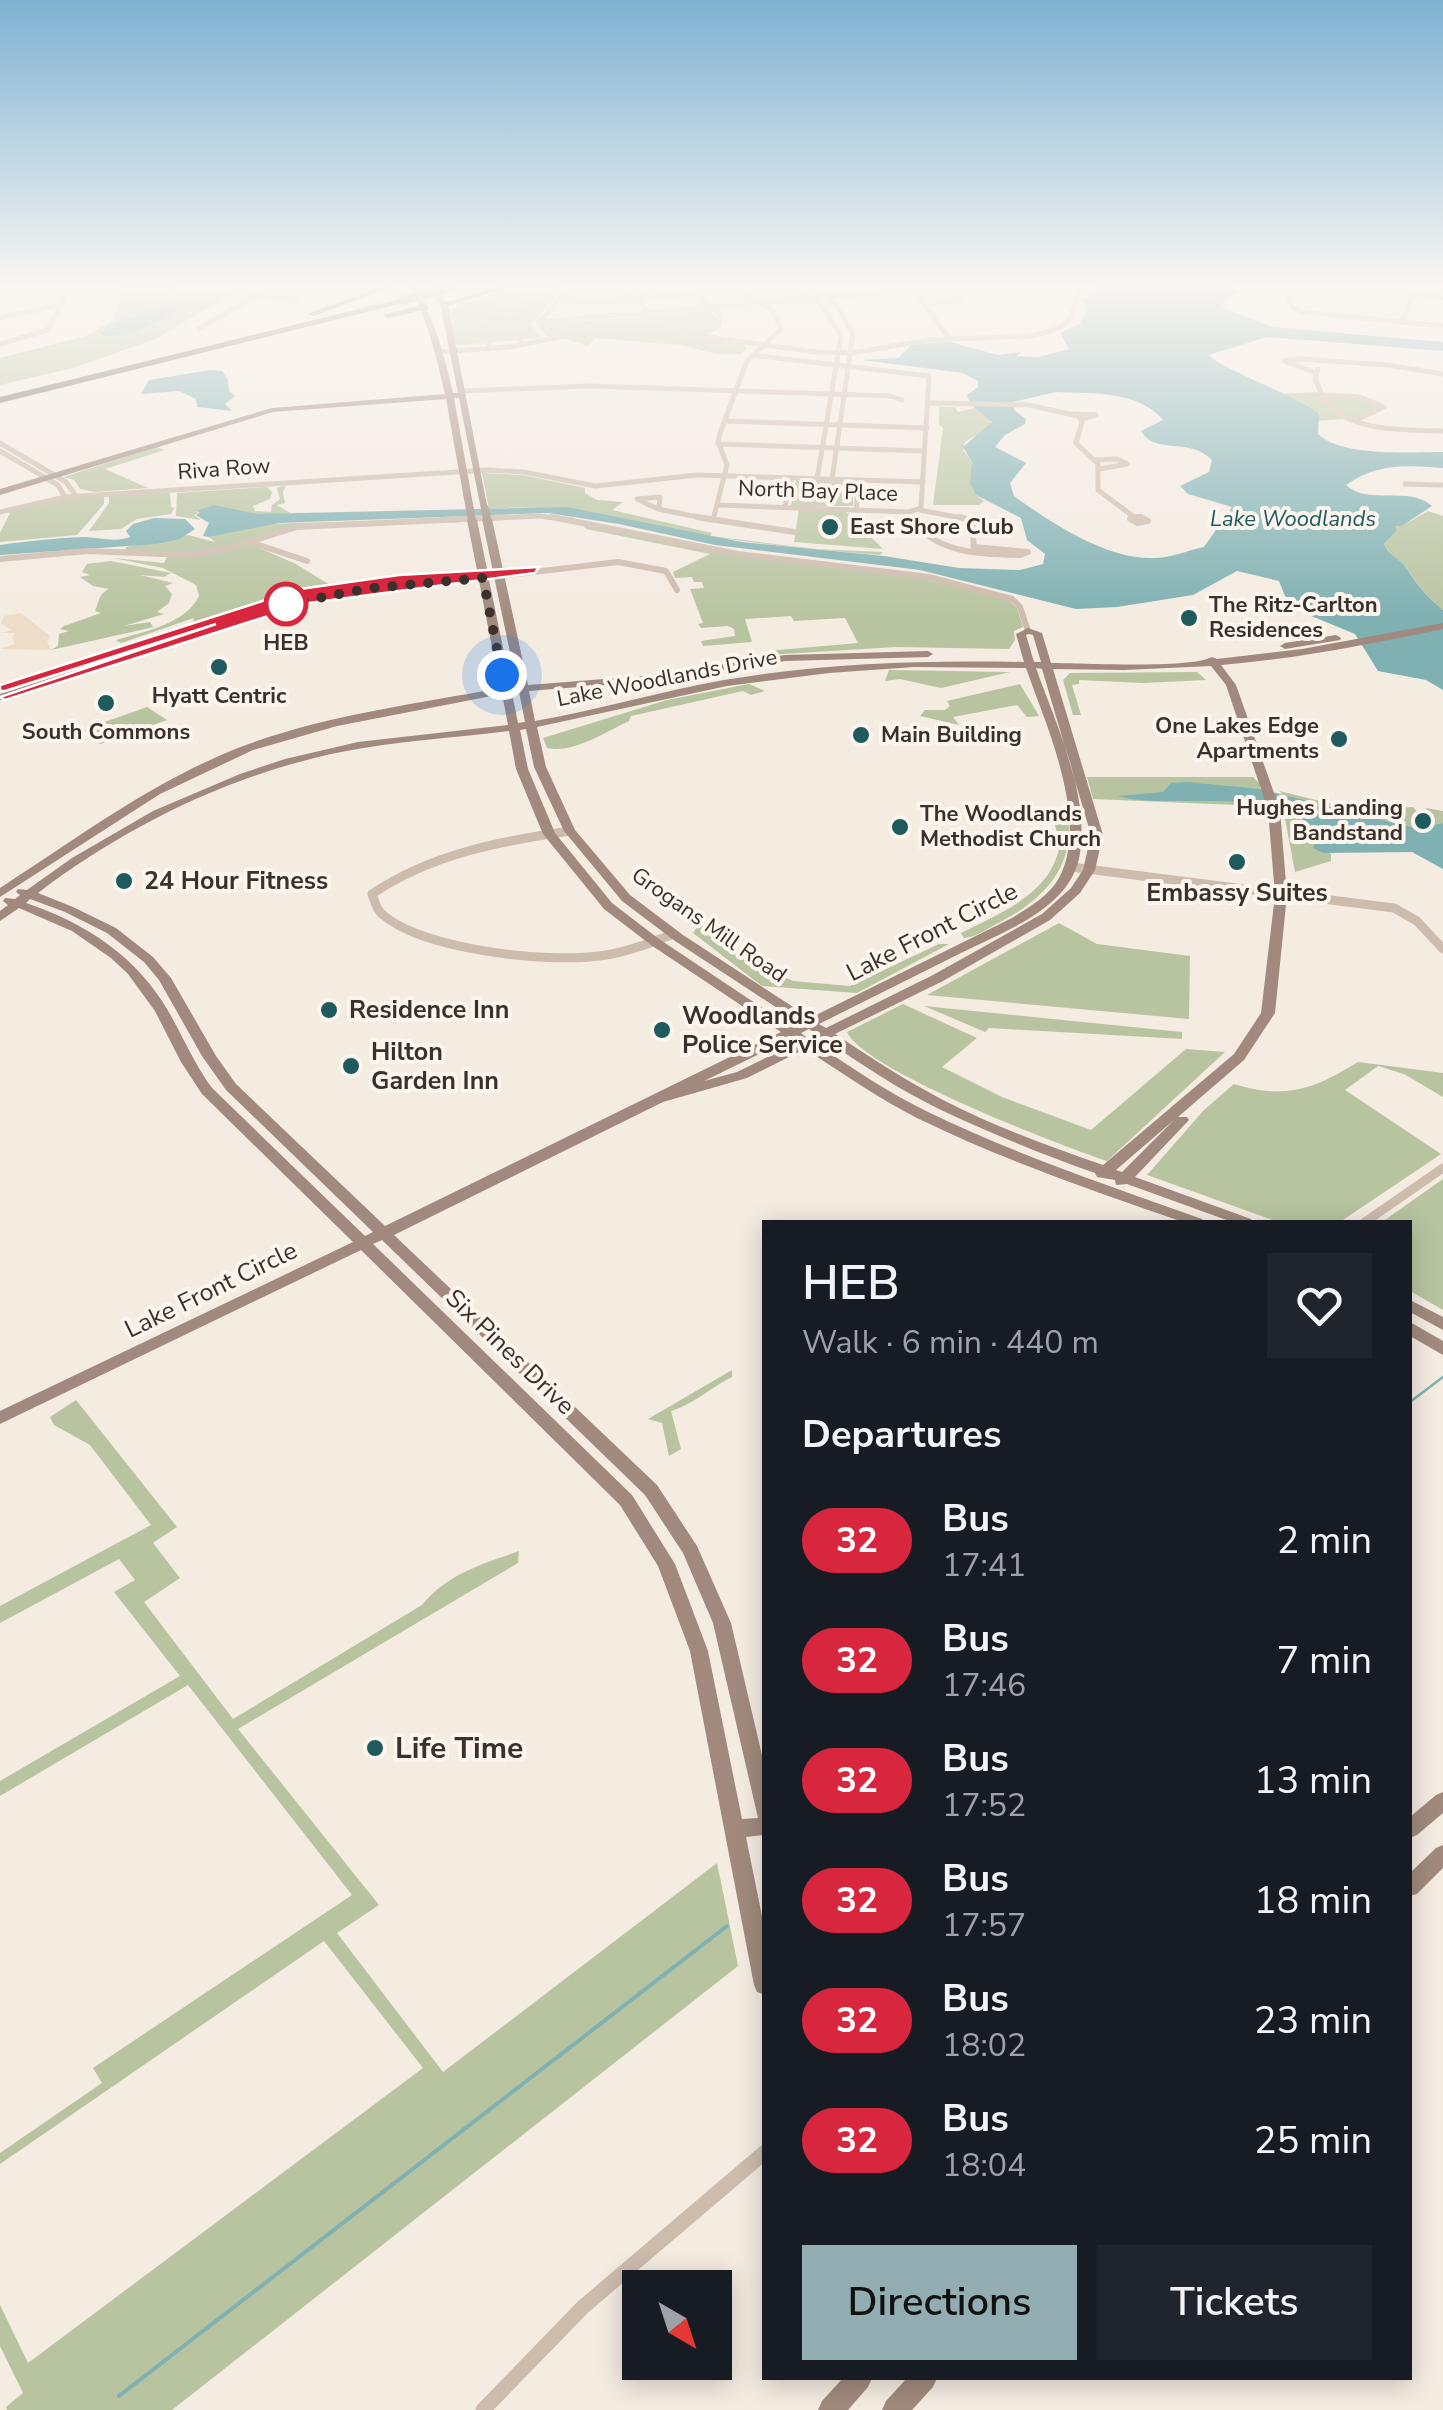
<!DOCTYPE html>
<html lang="en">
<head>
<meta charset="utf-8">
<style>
  body { margin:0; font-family:"Nunito Sans",sans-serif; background:#20242c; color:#f1f3f6; height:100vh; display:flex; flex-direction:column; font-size:38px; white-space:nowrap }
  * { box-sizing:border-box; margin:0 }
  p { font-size:32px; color:#9ea1a6 }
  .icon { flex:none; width:55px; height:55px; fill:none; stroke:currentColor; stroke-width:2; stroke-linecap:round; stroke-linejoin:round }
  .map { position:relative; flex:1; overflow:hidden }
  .side { position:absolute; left:762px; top:1220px; width:650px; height:1160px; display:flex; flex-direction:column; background:#171b24; border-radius:0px; box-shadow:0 5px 25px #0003 }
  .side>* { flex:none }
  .badge { padding:0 20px; border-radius:32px; font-size:35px; line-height:65px }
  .needle { width:65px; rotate:141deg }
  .fabs { position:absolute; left:622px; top:2270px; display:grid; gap:20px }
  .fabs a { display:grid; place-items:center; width:110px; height:110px; border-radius:0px; background:#171b24; box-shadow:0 5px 25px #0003; font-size:50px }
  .you { position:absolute; width:50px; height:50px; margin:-25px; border:8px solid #fff; border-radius:50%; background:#1a73e8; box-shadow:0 0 0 15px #1a73e833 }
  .map>.badge { position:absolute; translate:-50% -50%; box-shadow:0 0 0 5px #fff }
  h2 { padding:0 40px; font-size:38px; line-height:90px }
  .round { display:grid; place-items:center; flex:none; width:105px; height:105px; border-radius:0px; background:#20242c }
  .overview { display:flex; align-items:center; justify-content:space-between; height:170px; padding:0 40px }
  h1 { font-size:48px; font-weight:600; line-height:75px }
  .button { display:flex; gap:20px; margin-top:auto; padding:20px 40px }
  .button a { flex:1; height:115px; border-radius:0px; background:#92aeb2; color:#111; font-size:40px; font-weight:600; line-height:115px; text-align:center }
  .button a+a { background:#20242c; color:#f1f3f6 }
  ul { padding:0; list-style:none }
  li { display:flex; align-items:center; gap:30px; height:120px; padding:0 40px }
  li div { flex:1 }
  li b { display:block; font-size:38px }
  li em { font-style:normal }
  li .badge { min-width:110px; font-weight:700; text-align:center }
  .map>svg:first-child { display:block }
</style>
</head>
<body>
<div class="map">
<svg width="1443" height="2410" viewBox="0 0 1443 2410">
  <rect width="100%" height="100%" fill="#f4ebe1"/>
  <g fill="#b8c4a0">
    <polygon points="114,282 179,282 178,288 234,292 156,339 73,368 0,385 0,358 86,336 114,320 120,300"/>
    <polygon points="529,282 562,282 558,294 531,324 541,338 459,345 453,343 452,312 455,306"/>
    <polygon points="709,310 719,320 703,334 744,344 747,349 740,354 716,354 681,345 595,338 588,346 552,335 543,327 543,319 595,321"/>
    <polygon points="1320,392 1322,396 1373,401 1381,408 1359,418 1314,421 1276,394"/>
    <polygon points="939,407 955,407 958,412 974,408 991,420 989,428 965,442 963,450 972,462 976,495 984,501 979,505 933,505 943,428 939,425"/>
    <polygon points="157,447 165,450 105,469 148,488 94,492 80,489 74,480 63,477"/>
    <path d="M482,473L523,475L585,488V493L597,500L623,502L612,510L712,533L710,536L816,549L883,552L880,555C821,550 762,545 703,535C627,521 568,502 489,509Z"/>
    <polygon points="796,480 853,482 853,506 791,506"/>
    <path d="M286,485L283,492L285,503L277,505L290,513C278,514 266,515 255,514C232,513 218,503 195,511L198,513L194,515L201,520L176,516L177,493L267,487L272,492L270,499L253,506L255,511L271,512L272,505L280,499L277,488Z"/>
    <polygon points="170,492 171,507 174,508 171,514 137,519 121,529 89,531 109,503 109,496"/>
    <polygon points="104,496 104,504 77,535 0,542 0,533 10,513 8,512 56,500"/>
    <polygon points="799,509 845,511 883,549 794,542"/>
    <path d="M1428,511L1443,516V610C1427,597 1417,583 1406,568C1400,559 1390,556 1384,544L1397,530L1394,526H1402Z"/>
    <path d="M364,521L301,526L251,539L252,545L296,564L333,587L260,601L193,622L194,618L121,643L116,640C143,632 186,624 199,596L196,585L163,568L113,558L164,563L168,555L125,550L126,547L188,535L215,542L209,537L265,524Z"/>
    <polygon points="583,524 712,551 917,577 1008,600 1017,608 1023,627 1014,631 1015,640 1009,649 896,647 767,655 767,651 858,643 845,618 794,621 791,616 745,619 752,642 703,646 701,641 735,636 734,629 728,626 701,628 698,624 703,623 690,589 704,588 702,582 694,582 692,577 675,578 673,572 710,554 586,529"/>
    <path d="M111,561L171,573L164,577L140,575L173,583L165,586L172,594L169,603L157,612L164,614L124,626L150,622L153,627L145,629L51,650L58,646L59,634L69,631L60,629L64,626L101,613L95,611C99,602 98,594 109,589L93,586L80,577L90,575L82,572L87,564Z"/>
    <polygon points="889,670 1010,672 941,688 900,679 885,681"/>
    <polygon points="1197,672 1206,680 1143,683 1079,680 1079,684 1072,685 1081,715 1073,715 1063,680 1070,673"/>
    <path d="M749,684L765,691L751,695L743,691L631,716L629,721C605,732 573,754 547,748L543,738L667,700Z"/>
    <polygon points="1020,684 1039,716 1027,717 1017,705 953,717 959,725 920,716 925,710 945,710 950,706 947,701"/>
    <polygon points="147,707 167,720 100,744 95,740 99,737 82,730"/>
    <polygon points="1087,777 1253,777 1260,784 1260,806 1093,799"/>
    <polygon points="1279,791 1357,810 1413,807 1417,812 1427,812 1426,808 1443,811 1443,823 1411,828 1286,797"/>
    <path d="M1053,810L1067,811C1077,865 1045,899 1000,922C988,928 977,937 964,938L961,933C996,915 1044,897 1057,856C1062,844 1053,823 1053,810Z"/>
    <polygon points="1284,813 1302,817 1313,827 1313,847 1331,854 1331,861 1295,872"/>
    <polygon points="1059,923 1097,944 1190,956 1189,1019 927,995"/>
    <polygon points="699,924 757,963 793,981 850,986 939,944 949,944 857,993 762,986 693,933"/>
    <path d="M903,1004L977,1038L942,1067L1002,1097L1091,1130L1186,1049L1225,1052L1107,1161C1060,1145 865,1071 847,1032Z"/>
    <polygon points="924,1006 1182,1032 1182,1039 989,1028 985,1032"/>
    <path d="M1358,1062L1443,1073V1097L1404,1074L1378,1066L1345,1090L1441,1154L1340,1222H1278L1147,1175L1204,1110L1234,1084C1285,1100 1314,1089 1358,1062Z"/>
    <polygon points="1443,1179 1443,1310 1410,1291 1410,1222 1382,1222"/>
    <path d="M732,1370V1377C710,1388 694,1404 671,1411L681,1449L669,1456L662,1423L648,1419Z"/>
    <path d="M76,1400L177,1527L153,1543L180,1578L144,1602L233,1719L422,1605C447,1574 482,1564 519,1551L518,1563L238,1729L379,1905L337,1933L443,2072L717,1863L738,1966L172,2410H7L6,2407L23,2393L0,2346V2305L28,2363L423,2068L324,1941L0,2164V2153L102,2083L93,2068L352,1895L188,1685L0,1796V1781L180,1676L114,1592L135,1580L119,1559L0,1623V1606L151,1525L90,1445L54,1425L50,1417Z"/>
  </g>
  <polygon fill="#ecdcc8" points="21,613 50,636 47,642 51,650 0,649 15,644 12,637 15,633 0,633 12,630 1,623 4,616"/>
  <g fill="#7fb0b2" fill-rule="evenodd">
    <path d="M1096,282H1226L1239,292L1223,301V308L1272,327L1443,342V351L1267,337L1209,355C1216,367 1298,396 1319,414L1318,434C1342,457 1410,452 1443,452V468C1406,465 1377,463 1346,485C1368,506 1409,485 1432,506L1402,526H1395L1397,530L1384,544C1389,556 1400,558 1406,568C1417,584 1427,597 1443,610V690L1426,680L1378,671L1355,634L1309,615L1285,596L1279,581L1237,571L1193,595L1117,607L1076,609L920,570L715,545L619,524L548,513L279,523L209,537L203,536L209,523L196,515L200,512L195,511L214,505L257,514L567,507L742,542L884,556L959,568L1020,570L1043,564L1045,554L1027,540L1021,518L976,495L970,483L972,462L963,447L992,422L972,406L967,395L978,387V381L963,373L862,360L898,358L911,345L950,342L998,355L1021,352L1016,356L1039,357L1069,349L1060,333L1080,324L1088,309L1082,300L1098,291ZM1056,392C1092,394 1138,390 1163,420L1141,431C1156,456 1188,436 1212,460L1209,472L1180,486L1188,494L1232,507L1204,547C1185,551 1169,559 1150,558C1104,558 1050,522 1014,496L1010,483L1026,463L995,447L1005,435L1025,424L1026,419L1014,410L1013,402Z"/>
    <path d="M179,301L189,302C179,315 117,343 101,334L107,326Z"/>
    <polygon points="210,370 222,371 228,380 229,391 235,396 225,404 232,411 197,407 196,399 179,391 141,394 149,380"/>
    <path d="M154,518L185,519L195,529L180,539L156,544L0,555V545C27,541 57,538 83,537C96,537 116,543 130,537L126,531L133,524Z"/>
    <path d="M1187,782L1260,789L1414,828L1443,823V869L1412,852L1323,853L1313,848L1315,831C1280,783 1167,811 1118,796L1163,792L1171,783Z"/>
  </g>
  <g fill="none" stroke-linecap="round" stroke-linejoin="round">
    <g stroke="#7fb0b2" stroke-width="2.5">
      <polyline points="173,282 173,289"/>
      <polyline points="1410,1402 1443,1377"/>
    </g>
    <polyline stroke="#7fb0b2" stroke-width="4" points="119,2396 727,1926"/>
    <g stroke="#cdbbac" stroke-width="5">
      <polyline points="223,282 271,286"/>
      <polyline points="615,282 652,314"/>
      <polyline points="631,282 645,297 640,299"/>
      <polyline points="680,282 720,315 719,324 707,333"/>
      <polyline points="786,282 823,307 841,337 817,479"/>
      <polyline points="803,282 838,307 853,334 832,479"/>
      <polyline points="894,282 919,298 949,338"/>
      <polyline points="1303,282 1284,291 1293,308 1303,312 1443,326"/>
      <polyline points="1332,282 1443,298"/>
      <polyline points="201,289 208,282"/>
      <polyline points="254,297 297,299"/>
      <polyline points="559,300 594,303 692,294"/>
      <polyline points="926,306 961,299 969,282"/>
      <polyline points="515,313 511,327 521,342"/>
      <polyline points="0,318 63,304"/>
      <polyline points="538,322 901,291 966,291"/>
      <polyline points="1402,322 1413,294 1431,282"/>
      <polyline points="199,329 279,282"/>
      <polyline points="553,339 538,322 565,294 568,282"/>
      <polyline points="0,344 48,330 73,282"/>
      <polyline points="489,344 485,324 488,314 515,313 522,307 499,304"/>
      <polyline points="439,352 510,347 594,330 638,327 816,352 852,353 929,340 1032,336 1054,330 1070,320 1079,290 1070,282"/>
      <path d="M1318,369L1315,378C1319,387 1322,399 1329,406C1356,432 1408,430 1443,431"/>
      <polyline points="1314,372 1284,361 1302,359 1387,365 1443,374"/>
      <polyline points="460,391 589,386 890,396 902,400"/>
      <polyline points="1324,395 1360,397 1384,407 1356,420"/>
      <polyline points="928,403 1029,405 1078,416 1082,422 1076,443 1098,464 1098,490 1134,517"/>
      <polyline points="1075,414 1096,415 1082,419"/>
      <polyline points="726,421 927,428"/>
      <polyline points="0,443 66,482 76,496"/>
      <polyline points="719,444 924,451"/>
      <polyline points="0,451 58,485 65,497"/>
      <polyline points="1094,460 1117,459 1127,464 1100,469"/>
      <polyline points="1405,484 1443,485"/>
      <polyline points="717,505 909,512 921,508 929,376 752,355"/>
      <polyline points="785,507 791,478"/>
      <polyline points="659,508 660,497 637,499 658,509 713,520"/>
      <polyline points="856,510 859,480"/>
      <polyline points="920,510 972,520"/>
      <polyline points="0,512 65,497 488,470 524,472 595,486 697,475 923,482"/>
      <polyline points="451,520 539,516 573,520"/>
      <polyline points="713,520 727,465 718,442 720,433 747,361 781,329 773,311 731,282"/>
      <polyline points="1132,520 1146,520"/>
    </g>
    <g stroke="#cdbbac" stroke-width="6">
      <polyline points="552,517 738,554 929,577 1012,599 1020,607 1028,631"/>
      <polyline points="697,517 794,532"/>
      <polyline points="959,517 972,520 974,551"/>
      <polyline points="1138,517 1130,519 1137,523 1148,521 1141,517"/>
      <polygon points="912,521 919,521 921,524 907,524"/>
      <path d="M916,526C944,554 983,554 1020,555L1028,552L974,547"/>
      <polyline points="250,542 307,561"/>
      <polyline points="0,559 88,551 188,555 230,548 297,527 506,517"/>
      <polyline points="500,576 618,562 666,571 677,590"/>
    </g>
    <g stroke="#cdbbac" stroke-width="9">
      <path d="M570,831C501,841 431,854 372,894C375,902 376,909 382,914C422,950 547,963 599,956C625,953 649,944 673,934"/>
      <polyline points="1071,867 1394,908 1417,921 1443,949"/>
      <polyline points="1365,1222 1443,1168"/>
    </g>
    <polyline stroke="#cdbbac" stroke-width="15" points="483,2410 583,2307 765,2152"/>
    <g fill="#a18a7d" fill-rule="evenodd">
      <path d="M407,282H413C434,317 444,354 453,393H458L440,304L426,282H432L448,304L488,511L481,509L459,398H454L474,510L470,513L466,510L446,399L273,412L0,495V489L272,408L445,394C436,355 427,317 407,282Z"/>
      <path d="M487,516L492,519L528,685L642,676L785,655L928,651L933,654L928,657L785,661L642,682L529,691L535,721C599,710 661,691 724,680C823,663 923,660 1024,662L1016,634L1028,628L1042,633L1051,663C1083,663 1189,669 1212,657L1217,659L1302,649L1443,623V629C1370,644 1296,659 1221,665L1236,685L1280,810L1287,895L1275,1013L1244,1060L1178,1117H1187L1189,1120L1135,1177L1251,1219L1253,1222H1232L1127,1184L1116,1185L1115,1180L1097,1177L1095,1173C1042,1154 989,1133 937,1108C898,1089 861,1064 824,1039L816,1044C852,1068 889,1093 928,1112C1017,1155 1110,1186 1202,1219L1205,1222H1183C1093,1191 1003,1160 917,1118C878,1098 842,1073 805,1049L747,1078L663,1102L394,1235L657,1485L697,1546L731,1623L765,1768V1835L746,1837L765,1931V1995L757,1992L754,1985L690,1651L658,1566L620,1505L361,1250L0,1424V1411L353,1242L202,1094L181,1062L155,1011L128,974L111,958L72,931L19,908L0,921V911L8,905L3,901L5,898L15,899L20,895L16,892L18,889L27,890L72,858L153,811L240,774L285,759L358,742L508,725L502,694L337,726L253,750L160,794L0,897V888C79,837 157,778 246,745C327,715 416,704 500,688L479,581L373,591L310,602L0,700V694L308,596L373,585L478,575L467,520L472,517L477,520L488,574L494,577L489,580L511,686H517L482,519ZM1029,634L1033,635L1041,662H1034L1026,635ZM1211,666L1226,685L1268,810L1275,895L1261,1013L1234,1054L1103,1165C1049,1146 993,1126 943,1100C905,1080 870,1057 835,1034L943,981L1050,920L1080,893L1095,870L1103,835L1053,669L1124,670ZM914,667L1026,668C1046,725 1090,821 1059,878C1049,896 1028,908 1012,918L810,1018L683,935L630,895L575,830L546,767L537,727L727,686L829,673ZM1036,668L1042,669L1091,835L1083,870L1071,888L1042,914L933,975L826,1028L819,1024C867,1000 915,976 963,952C994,937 1029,923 1055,899C1068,887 1078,870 1080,853C1089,791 1056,725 1036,668ZM519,692L525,722L518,723L512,693ZM526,729L534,767L564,831L622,901L675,941L800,1023L791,1027L659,939L612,903L555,833L528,769L520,730ZM509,731L516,769L543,834L604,909L651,945L781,1032L385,1226L236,1084L216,1056L171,978L153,957L116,928L73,907L38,893C126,826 232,774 341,752C397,741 453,738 509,731ZM30,899L65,912L107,933L144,962L159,980L202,1056L226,1090L373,1232L365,1236L212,1088C195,1065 184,1039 170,1014C138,957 86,923 26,903ZM809,1029L815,1033L807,1038L801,1033ZM790,1039L796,1043L737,1072L704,1081ZM1174,1120L1122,1172L1116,1170ZM382,1240L645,1495L683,1553L713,1623L758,1818L742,1819L708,1651L675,1564L632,1495L373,1244Z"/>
      <polygon points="1336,635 1341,638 1340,640 1285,649 1280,646 1285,643"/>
      <polygon points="1410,1300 1443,1317 1443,1330 1410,1312"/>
      <polygon points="1410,1322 1443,1341 1443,1355 1410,1336"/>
      <polygon points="1443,1792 1443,1813 1417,1835 1410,1838 1410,1817 1436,1795"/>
      <polygon points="1443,1845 1443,1868 1417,1894 1410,1896 1410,1873 1436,1848"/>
      <polygon points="843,2378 872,2378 868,2387 848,2410 818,2410 822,2401"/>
      <polygon points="907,2378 937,2378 933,2387 912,2410 882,2410 886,2401"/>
    </g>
    <g fill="#7d675c" fill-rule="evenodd">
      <polygon points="394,282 406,282 314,316 307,314"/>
      <polygon points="459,282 471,282 452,289 448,287"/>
      <polygon points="515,282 528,282 447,306 440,304"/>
      <polygon points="404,298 407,302 0,403 0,397"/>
      <polygon points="426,304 429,309 387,318 383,315"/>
    </g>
    <g stroke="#a18a7d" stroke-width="8">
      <polyline points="485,509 487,519"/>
      <polyline points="470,510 472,520"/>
    </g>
    <polyline stroke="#7d675c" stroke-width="9" points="404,300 452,287"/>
  </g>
  <linearGradient id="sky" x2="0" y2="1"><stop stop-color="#7eb2d2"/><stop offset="0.46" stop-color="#faf6f2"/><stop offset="1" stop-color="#faf6f2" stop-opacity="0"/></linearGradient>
  <rect width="1443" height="619" fill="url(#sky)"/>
  <polygon fill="#d7263d" stroke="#fff" stroke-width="2.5" points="539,567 535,573 309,603 5,700 0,697 216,624 5,691 0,691 0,685 300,589 399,575"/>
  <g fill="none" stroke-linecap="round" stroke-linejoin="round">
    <polyline stroke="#3b302b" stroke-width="10" stroke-dasharray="0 18" points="286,604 372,588 483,578 502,675"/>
  </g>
  <g fill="#1f5a5e" stroke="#fbf5ee" stroke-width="4">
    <circle cx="830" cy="527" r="10"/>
    <circle cx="1189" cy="618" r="10"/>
    <circle cx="219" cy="667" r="10"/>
    <circle cx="106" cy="703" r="10"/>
    <circle cx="861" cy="735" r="10"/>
    <circle cx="1339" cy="739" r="10"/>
    <circle cx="1423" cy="821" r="10"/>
    <circle cx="900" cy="827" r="10"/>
    <circle cx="1237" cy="862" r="10"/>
    <circle cx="124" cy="881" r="10"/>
    <circle cx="329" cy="1010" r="10"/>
    <circle cx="662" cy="1030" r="10"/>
    <circle cx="351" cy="1066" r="10"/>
    <circle cx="375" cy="1748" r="10"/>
  </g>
  <circle fill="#fff" stroke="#d7263d" stroke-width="5" cx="286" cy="604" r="20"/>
  <g text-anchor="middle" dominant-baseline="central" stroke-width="8" stroke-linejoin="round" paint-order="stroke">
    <g font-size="22" fill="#3b302b" stroke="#fbf5ee">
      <text transform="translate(224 469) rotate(-4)">Riva Row</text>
      <text transform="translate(818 491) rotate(2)">North Bay Place</text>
      <text transform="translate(667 678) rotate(-11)">Lake Woodlands Drive</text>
      <text transform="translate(709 925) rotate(35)">Grogans Mill Road</text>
    </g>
    <g font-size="22" font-style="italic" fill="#1f5a5e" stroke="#fbf5ee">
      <text x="1293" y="519">Lake Woodlands</text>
    </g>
    <g font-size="22" font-weight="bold" fill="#3b302b" stroke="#fbf5ee" text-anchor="start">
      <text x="850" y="527">East Shore Club</text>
      <text x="1209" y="605">The Ritz-Carlton<tspan x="1209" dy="25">Residences</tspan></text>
      <text x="219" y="696" text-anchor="middle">Hyatt Centric</text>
      <text x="1319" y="726" text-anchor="end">One Lakes Edge<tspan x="1319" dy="25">Apartments</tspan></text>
      <text x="106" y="732" text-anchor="middle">South Commons</text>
      <text x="881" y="735">Main Building</text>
      <text x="1403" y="808" text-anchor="end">Hughes Landing<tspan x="1403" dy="25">Bandstand</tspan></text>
      <text x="920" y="814">The Woodlands<tspan x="920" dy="25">Methodist Church</tspan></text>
    </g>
    <g font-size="22" font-weight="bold" fill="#3b302b" stroke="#fbf5ee">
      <text x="286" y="643">HEB</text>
    </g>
    <g font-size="25" font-weight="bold" fill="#3b302b" stroke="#fbf5ee" text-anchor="start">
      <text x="144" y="881">24 Hour Fitness</text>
      <text x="1237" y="893" text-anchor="middle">Embassy Suites</text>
      <text x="349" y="1010">Residence Inn</text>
      <text x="682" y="1016">Woodlands<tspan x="682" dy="29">Police Service</tspan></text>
      <text x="371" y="1052">Hilton<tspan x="371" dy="29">Garden Inn</tspan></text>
    </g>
    <g font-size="25" fill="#3b302b" stroke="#fbf5ee">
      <text transform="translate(932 932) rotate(-27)">Lake Front Circle</text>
      <text transform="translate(211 1290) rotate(-26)">Lake Front Circle</text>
      <text transform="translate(510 1352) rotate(44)">Six Pines Drive</text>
    </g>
    <g font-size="30" font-weight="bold" fill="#3b302b" stroke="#fbf5ee" text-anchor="start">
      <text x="395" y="1748">Life Time</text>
    </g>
  </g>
</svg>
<div class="fabs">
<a><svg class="needle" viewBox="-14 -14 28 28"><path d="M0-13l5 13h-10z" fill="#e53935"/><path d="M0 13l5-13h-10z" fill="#9ea1a6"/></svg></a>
</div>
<div class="you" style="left:502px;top:675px"></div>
<section class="side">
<div class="overview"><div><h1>HEB</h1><p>Walk · 6 min · 440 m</p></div><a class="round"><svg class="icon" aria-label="heart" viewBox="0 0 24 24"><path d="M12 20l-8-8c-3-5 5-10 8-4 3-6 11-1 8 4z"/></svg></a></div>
<h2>Departures</h2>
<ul>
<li><span class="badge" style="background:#d7263d;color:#fff">32</span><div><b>Bus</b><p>17:41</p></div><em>2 min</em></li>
<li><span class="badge" style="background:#d7263d;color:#fff">32</span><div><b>Bus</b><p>17:46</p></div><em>7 min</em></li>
<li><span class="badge" style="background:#d7263d;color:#fff">32</span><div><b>Bus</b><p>17:52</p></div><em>13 min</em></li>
<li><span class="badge" style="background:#d7263d;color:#fff">32</span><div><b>Bus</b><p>17:57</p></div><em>18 min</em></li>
<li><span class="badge" style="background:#d7263d;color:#fff">32</span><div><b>Bus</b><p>18:02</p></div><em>23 min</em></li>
<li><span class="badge" style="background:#d7263d;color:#fff">32</span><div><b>Bus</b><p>18:04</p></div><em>25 min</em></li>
</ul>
<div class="button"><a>Directions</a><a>Tickets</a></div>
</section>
</div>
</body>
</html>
